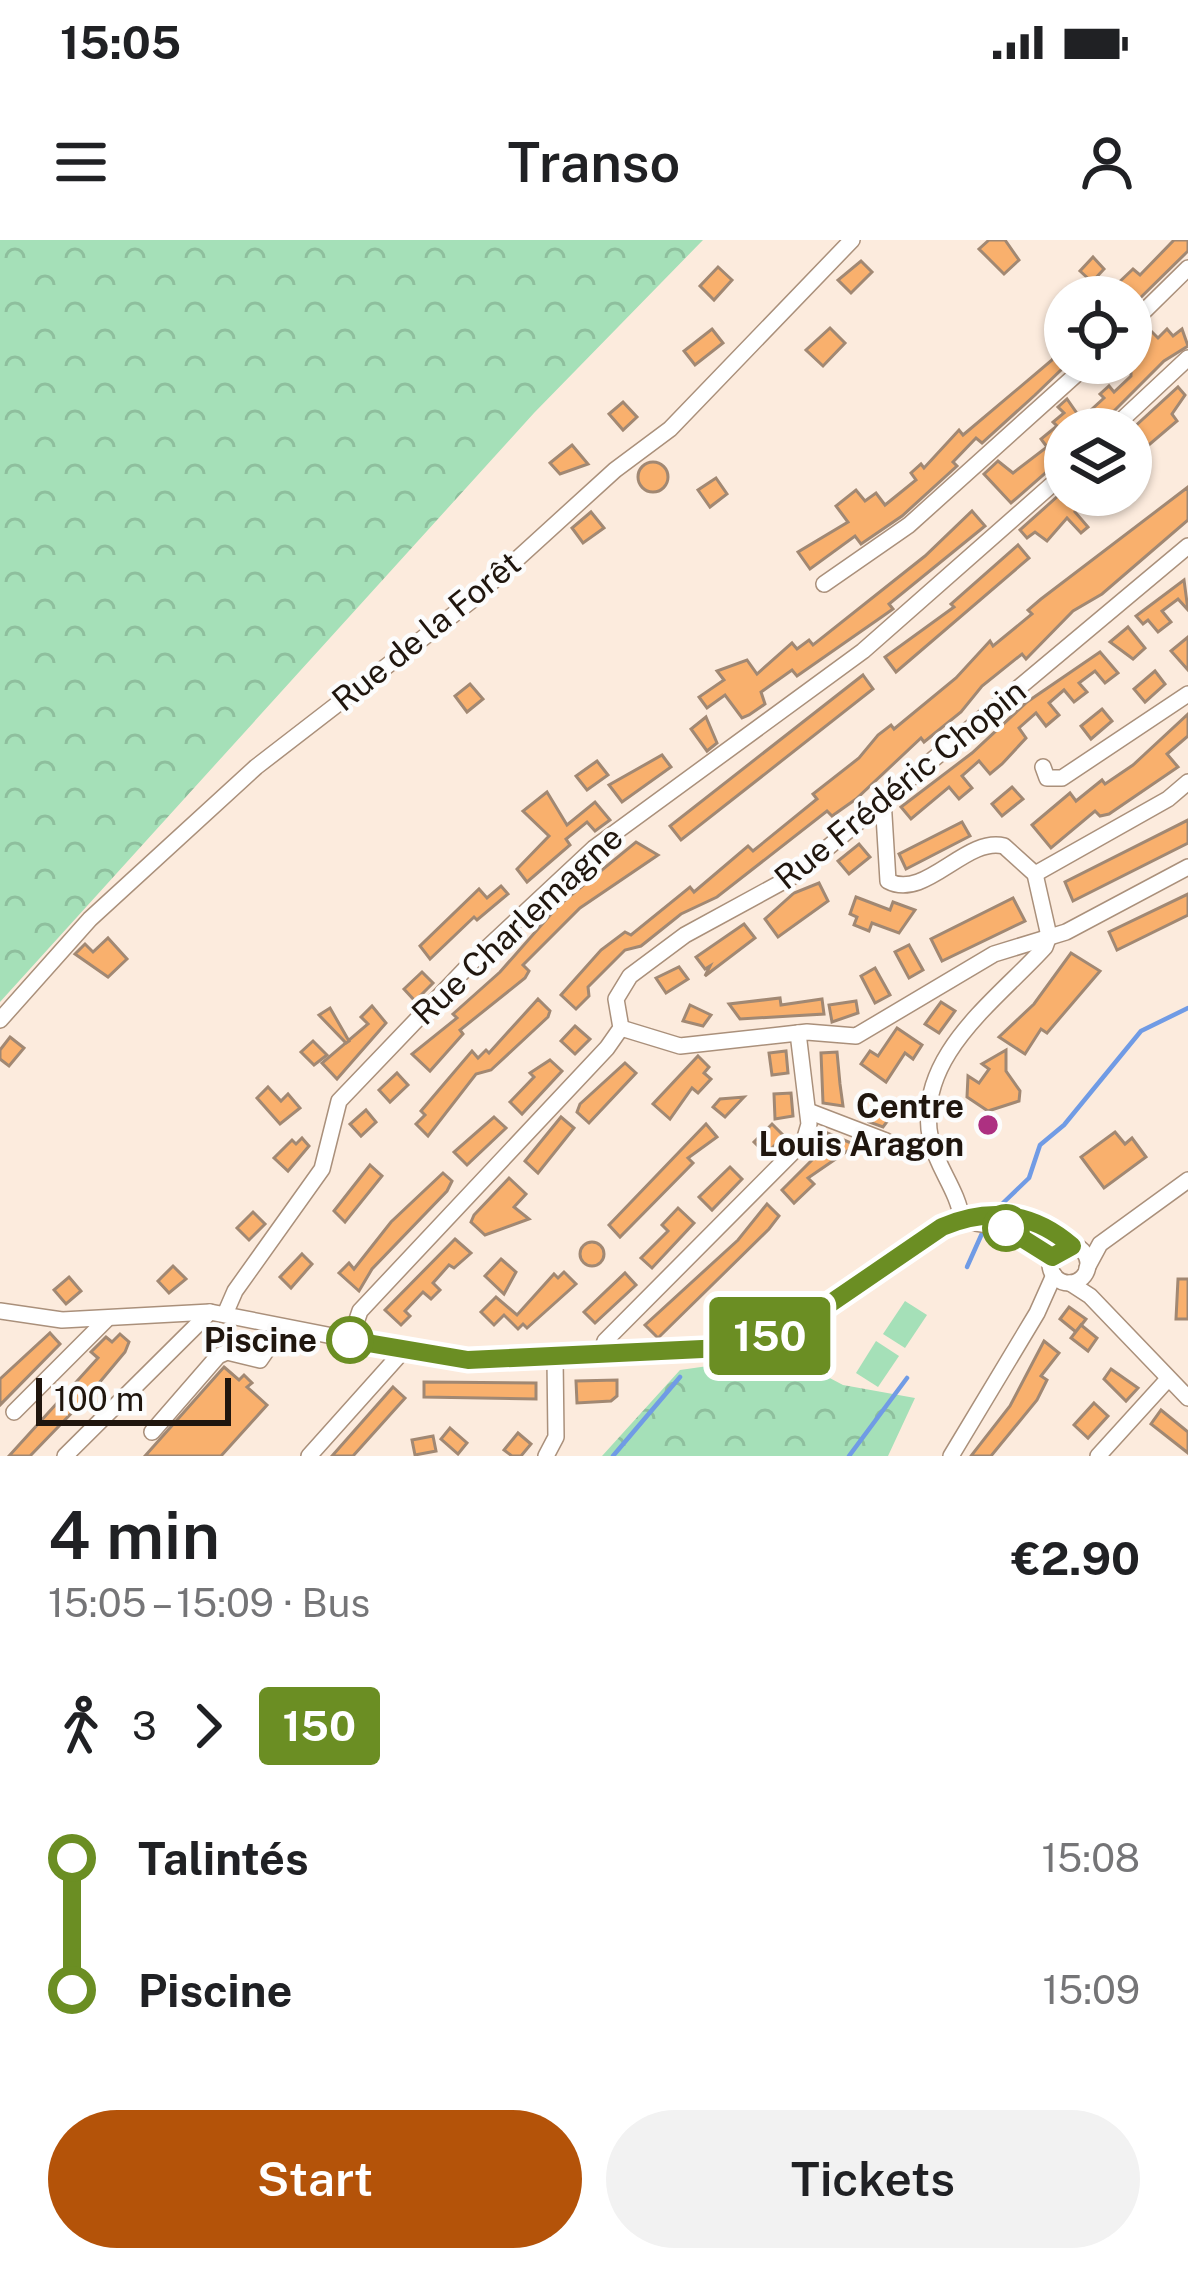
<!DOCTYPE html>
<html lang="en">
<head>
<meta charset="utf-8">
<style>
  body { margin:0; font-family:"Public Sans",sans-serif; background:#f2f2f2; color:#202124; height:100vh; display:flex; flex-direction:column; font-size:45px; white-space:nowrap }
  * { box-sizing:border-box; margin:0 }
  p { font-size:39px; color:#757577 }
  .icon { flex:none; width:66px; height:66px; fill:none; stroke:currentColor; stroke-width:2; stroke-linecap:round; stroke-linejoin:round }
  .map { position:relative; height:1216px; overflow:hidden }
  .sheet { display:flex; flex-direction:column; background:#fff; flex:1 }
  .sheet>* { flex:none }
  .badge { padding:0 24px; border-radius:9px; font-size:42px; line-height:78px }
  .fabs { position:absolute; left:1044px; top:36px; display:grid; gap:24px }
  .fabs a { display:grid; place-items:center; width:108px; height:108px; border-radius:50%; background:#fff; box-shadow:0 3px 9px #0004; font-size:60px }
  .scale { position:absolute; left:36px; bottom:30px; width:195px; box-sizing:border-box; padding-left:12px; border:6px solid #20160e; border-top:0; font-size:33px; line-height:42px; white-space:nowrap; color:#20160e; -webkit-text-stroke:9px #fcfcfc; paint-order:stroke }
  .map>.badge { position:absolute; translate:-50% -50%; box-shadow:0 0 0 6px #fff }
  .legs { display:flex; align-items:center; gap:18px; height:132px; padding:0 48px; font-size:39px }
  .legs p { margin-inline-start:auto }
  .headline { display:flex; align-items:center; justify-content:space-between; height:204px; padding:0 48px }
  h1 { font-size:66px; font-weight:600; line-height:90px }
  .primary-button { display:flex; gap:24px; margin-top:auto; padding:24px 48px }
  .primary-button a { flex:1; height:138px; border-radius:72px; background:#b45309; color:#fff; font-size:48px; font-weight:600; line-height:138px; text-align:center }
  .primary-button a+a { background:#f2f2f2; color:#202124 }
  ul { padding:0 48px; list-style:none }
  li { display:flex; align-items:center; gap:42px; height:132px; font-size:45px }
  li i { display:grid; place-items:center; width:18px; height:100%; margin:0 15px; background:currentColor }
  li i::after { content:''; width:30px; height:30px; margin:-15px; border:9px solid; border-radius:50%; background:#fff }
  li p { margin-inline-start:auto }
  li:first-child i { background:linear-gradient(#0000 50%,currentColor 0) }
  li:last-child i { background:linear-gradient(currentColor 50%,#0000 0) }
  .status { display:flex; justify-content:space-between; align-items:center; height:84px; padding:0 60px; background:#fff; direction:ltr }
  .status svg { height:33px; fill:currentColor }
  header { display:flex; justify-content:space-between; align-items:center; height:156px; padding:0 48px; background:#fff; font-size:54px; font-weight:600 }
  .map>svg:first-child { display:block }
</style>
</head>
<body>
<div class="status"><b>15:05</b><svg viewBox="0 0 49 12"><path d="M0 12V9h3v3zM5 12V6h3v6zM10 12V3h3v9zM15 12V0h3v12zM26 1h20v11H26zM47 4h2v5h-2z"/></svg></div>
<header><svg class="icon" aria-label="menu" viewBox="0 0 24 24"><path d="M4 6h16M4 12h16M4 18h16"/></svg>Transo<svg class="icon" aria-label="person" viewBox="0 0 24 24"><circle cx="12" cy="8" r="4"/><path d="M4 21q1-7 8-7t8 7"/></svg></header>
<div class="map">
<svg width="1188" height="1216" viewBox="0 0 1188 1216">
  <defs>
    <pattern id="forest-crowns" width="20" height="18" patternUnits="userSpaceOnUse" patternTransform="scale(3)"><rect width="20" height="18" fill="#a5e0b8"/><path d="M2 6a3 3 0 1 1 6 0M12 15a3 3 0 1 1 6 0" fill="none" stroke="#8ebf9d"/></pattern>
  </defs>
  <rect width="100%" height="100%" fill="#fcebdd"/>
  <g fill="url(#forest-crowns)">
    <polygon points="0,0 703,0 534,173 0,762"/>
    <polygon points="786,1115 843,1145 915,1158 888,1216 602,1216 680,1130"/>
  </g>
  <g fill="#a5e0b8">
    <polygon points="905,1061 927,1075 905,1108 883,1094"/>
    <polygon points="876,1101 899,1116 878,1147 856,1133"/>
  </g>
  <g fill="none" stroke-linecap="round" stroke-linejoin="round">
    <g stroke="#709be5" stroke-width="4.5">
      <polyline points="1003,963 1029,938 1040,905 1064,885 1141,791 1188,768"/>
      <polyline points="967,1027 984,989"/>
      <polyline points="613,1216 680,1137"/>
      <polyline points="849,1216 907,1138"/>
    </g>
  </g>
  <g fill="#f9b06d" stroke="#a18873" stroke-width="3">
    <polygon points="989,0 1005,0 1019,20 1004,34 979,9"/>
    <polygon points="1174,0 1188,0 1188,11 1131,67 1131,57 1120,57 1112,49 1133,29 1140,35"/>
    <polygon points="1093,17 1104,29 1092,42 1080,31"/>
    <polygon points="861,21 872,32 851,53 838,40"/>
    <polygon points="718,27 732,40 714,60 700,46"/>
    <polygon points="1065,81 1065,126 1035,155 982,203 976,198 953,222 957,226 902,276 861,304 855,296 810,329 798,312 848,282 836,266 856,250 865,261 876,253 885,265 916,240 911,233 921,224 924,228 959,190 963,195 1052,120 1062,104 1052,94"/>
    <polygon points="1146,86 1158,98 1167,89 1173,96 1182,89 1188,106 1164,121 1096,189 1091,185 1065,189 1065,212 1058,222 1011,263 984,234 998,221 1013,233 1047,207 1041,199 1057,186 1053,182 1064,173 1058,167 1067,159 1081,179 1104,158 1100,154 1109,146 1114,152 1131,136 1131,96"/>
    <polygon points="830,88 845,103 823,126 806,110"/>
    <polygon points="712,89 723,103 695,125 684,111"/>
    <polygon points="1178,147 1185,155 1172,174 1177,181 1137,215 1131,190"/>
    <polygon points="623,162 637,177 623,190 609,174"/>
    <polygon points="572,205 588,224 560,234 550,223"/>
    <circle cx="653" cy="237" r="15"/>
    <polygon points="716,238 727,254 710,267 698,250"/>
    <polygon points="1188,247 1188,280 1102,354 1073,371 1026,419 1022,414 982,446 961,472 924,502 921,498 856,559 832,576 827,571 717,657 681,674 641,706 625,710 588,747 589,756 576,769 561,755 601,710 625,692 631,695 690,647 694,652 748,606 753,611 817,559 813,554 859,518 878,495 891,485 894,489 956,438 990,401 993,406 1032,374 1028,370 1041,359"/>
    <polygon points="1059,255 1094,255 1075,272 1088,287 1081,293 1067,278 1047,301 1035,292 1027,298 1020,290"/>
    <polygon points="972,271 985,286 889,364 893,369 883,376 797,436 792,430 761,452 765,464 749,475 742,478 725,455 707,468 699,457 724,440 717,431 747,420 757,434 792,403 797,409 809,400 813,405 925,316"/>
    <polygon points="591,272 604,288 583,303 572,288"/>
    <polygon points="1018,305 1029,318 896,432 885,417 954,367 951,364"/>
    <polygon points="1184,340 1188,370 1178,359 1162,371 1171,382 1158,392 1148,380 1143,384 1136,376"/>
    <polygon points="1128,387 1145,408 1133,419 1110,402"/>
    <polygon points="1188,397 1188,430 1171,411"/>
    <polygon points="1100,412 1118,433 1105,443 1095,431 1079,443 1087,452 1074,462 1064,450 1049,463 1059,475 1046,486 1036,473 1019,488 1026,498 1002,524 990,534 979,521 962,536 972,548 959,559 949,547 911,579 901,567 972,513 1027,462"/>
    <polygon points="1155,431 1165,444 1145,462 1134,449"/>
    <polygon points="863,435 873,449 681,600 670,586"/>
    <polygon points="470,444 483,459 467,472 455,456"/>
    <polygon points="1102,469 1112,481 1091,499 1081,486"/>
    <polygon points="1188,474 1188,496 1167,514 1178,527 1109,574 1100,576 1095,571 1051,608 1032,585 1070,553 1076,561 1102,540 1105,544 1133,525"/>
    <polygon points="706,477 717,503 707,511 691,489"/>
    <polygon points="662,515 671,527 622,562 609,545"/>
    <polygon points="597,521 608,535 587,550 576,536"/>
    <polygon points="1012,547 1023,559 1002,576 992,564"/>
    <polygon points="547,552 567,585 595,562 610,580 595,591 587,582 566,599 570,605 527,642 517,629 549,596 523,571"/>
    <polygon points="1188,580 1188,603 1073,661 1065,642"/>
    <polygon points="962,582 970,596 906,629 899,614"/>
    <polygon points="636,602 658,615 580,668 523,725 529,731 525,738 460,790 463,794 430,831 412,814 457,778 453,774 500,732 559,665"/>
    <polygon points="859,604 870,617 849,634 838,621"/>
    <polygon points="819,643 828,661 778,697 765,679 794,653"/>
    <polygon points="501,646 508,654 477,680 474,677 430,719 420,706 479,649 487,658"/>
    <polygon points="1188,654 1188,675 1117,710 1109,692"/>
    <polygon points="856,657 890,670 893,662 915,670 899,693 872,683 869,691 854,685 857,677 850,674"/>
    <polygon points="1013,658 1025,681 942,721 931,699"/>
    <polygon points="744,684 755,698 705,736 710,726 705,729 696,717"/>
    <polygon points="108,698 127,719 108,737 75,714 85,704 93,712"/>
    <polygon points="909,705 923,730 909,738 895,712"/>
    <polygon points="1071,713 1100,731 1047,793 1041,789 1025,814 999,797 1034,764"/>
    <polygon points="679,727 688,739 666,753 656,738"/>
    <polygon points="875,728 890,755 875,763 861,736"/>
    <polygon points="422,732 433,743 415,761 404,749"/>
    <polygon points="780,758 781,765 822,759 824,774 740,779 729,764"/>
    <polygon points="538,759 550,771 548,777 491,830 476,834 428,896 416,884 425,875 421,871 472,811 478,818 486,810 489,813"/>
    <polygon points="856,761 858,773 832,782 829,765"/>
    <polygon points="941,762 955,771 939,793 925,784"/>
    <polygon points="690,765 711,775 703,786 683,781"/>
    <polygon points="372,766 386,783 337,839 322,823 368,784 361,777"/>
    <polygon points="330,768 349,801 346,803 319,775"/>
    <polygon points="575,786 590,799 575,814 561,801"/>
    <polygon points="897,788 922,805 913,819 905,813 886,842 861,824 870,811 878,816"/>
    <polygon points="10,797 24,808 9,826 0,819 0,810"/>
    <polygon points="313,801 327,815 314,825 301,812"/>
    <polygon points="1006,810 1006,831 1020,851 1019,861 988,871 967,857 968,836 979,843 989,829 982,824"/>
    <polygon points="786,811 788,833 772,835 769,813"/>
    <polygon points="837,812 840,844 843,866 823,863 821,813"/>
    <polygon points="698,816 709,827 704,833 711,839 698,853 692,848 670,879 653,864"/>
    <polygon points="550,820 562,831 522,874 510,862 534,837 530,833"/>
    <polygon points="625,823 636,833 589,883 577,872 580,864"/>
    <polygon points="397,833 408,845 390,862 379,850"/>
    <polygon points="268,847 281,861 288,854 300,868 280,884 257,858"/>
    <polygon points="791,853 793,876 775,879 774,854"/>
    <polygon points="744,857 725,877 713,867 720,859"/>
    <polygon points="878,863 895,871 883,887 869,882"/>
    <polygon points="366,870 376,882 361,896 350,884"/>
    <polygon points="494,877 506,888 467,925 454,912"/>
    <polygon points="561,877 574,888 538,933 525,921"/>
    <polygon points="706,884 717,897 688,918 693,923 620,997 609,985"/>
    <polygon points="772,884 784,896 766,914 754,902"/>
    <polygon points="820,890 856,905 808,938 814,944 794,963 782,950 812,920"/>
    <polygon points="1115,892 1125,904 1132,898 1146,917 1104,948 1081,917"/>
    <polygon points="302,898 309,906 288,931 274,918 292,900 296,904"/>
    <polygon points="370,925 382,936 345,982 334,971"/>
    <polygon points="730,927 742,939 712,970 699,957"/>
    <polygon points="443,933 452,941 447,951 372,1029 359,1051 339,1033 349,1023 354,1029 391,982"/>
    <polygon points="509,938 526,954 514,967 529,979 485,995 471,982 474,975"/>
    <polygon points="767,964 779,976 769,989 658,1098 645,1085 738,1000"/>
    <polygon points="678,968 694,983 652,1028 641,1018 668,991 662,985"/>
    <polygon points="253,972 265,984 249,1000 237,988"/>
    <polygon points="455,999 471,1013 454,1028 449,1025 433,1043 440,1050 431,1059 423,1052 405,1071 410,1076 401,1085 385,1070"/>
    <circle cx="592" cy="1014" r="12"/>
    <polygon points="302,1014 312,1024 291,1048 280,1037"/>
    <polygon points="501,1019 516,1032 504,1054 485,1036"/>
    <polygon points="173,1026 186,1039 169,1053 158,1041"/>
    <polygon points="564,1032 576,1044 527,1088 523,1084 518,1089 504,1075 494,1085 481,1072 496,1057 517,1075 554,1034 558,1038"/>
    <polygon points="625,1033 636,1045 595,1083 584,1072"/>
    <polygon points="69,1037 81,1051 66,1064 54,1050"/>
    <polygon points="1178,1039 1188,1039 1188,1079 1176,1079"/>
    <polygon points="1069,1067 1086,1079 1076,1092 1060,1079"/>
    <polygon points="1081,1085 1097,1098 1088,1111 1071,1098"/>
    <polygon points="50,1093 60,1104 0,1165 0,1139"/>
    <polygon points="120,1094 129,1102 125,1112 89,1155 30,1216 9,1216 98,1118 91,1112 106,1097 112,1102"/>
    <polygon points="1044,1101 1059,1113 1041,1136 1047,1140 1037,1160 991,1216 971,1216 1010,1166"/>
    <polygon points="224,1127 239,1140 244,1135 252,1143 247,1147 267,1165 221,1216 145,1216"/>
    <polygon points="1111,1129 1138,1148 1126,1161 1104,1139"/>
    <polygon points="617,1140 617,1156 611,1161 577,1163 576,1141"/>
    <polygon points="424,1142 536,1143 536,1159 424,1157"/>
    <polygon points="393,1147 405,1158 353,1216 332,1216"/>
    <polygon points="1094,1163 1108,1176 1088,1198 1074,1185"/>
    <polygon points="1161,1170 1188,1192 1188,1213 1151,1184"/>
    <polygon points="450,1188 467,1203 458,1214 441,1199"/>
    <polygon points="518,1193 531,1204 521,1216 512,1216 504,1210"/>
    <polygon points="433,1196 436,1211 415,1215 412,1200"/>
  </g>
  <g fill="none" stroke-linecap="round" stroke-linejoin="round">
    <g stroke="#aa907b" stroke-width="18">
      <g id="minor">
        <polyline points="1131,84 1188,28"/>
        <polyline points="1112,189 1188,118"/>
        <polyline points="824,344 909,285 1089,123"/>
        <polyline points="1043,527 1047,538 1062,538 1188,454"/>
        <path d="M883,559L888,641C925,661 966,596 1004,606L1035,634L1049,696"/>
        <polyline points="1035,634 1168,559 1188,542"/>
        <polyline points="0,780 90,679 256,527 471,361 615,230 670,189 852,0"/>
        <polyline points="621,788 680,806 807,792 856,796 994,714 1066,692 1188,627"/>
        <polyline points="808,871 886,901"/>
        <path d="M962,980C958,951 938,929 931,901C912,818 996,761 1045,707L1049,696"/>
        <polyline points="976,983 1006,988 1052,1017"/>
        <circle cx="1069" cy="1024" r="19"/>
        <polyline points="1087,1028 1100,1004 1188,940"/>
        <polyline points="1070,1043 1090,1056 1188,1158"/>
        <path d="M0,1071L62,1080L210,1072L455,1120L700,1110L791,1088L942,987C989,967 1033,972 1072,1006"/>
        <polyline points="225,1074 235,1051 322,929 339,861 472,722 594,608 863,411 1065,233"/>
        <polyline points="350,1100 360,1071 607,808 621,788 616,759 630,736 685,695 795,635 1188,306"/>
        <polyline points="600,1116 605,1101 804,901 809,884 798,793"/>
        <polyline points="14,1172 106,1080"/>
        <polyline points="152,1192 218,1116 227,1112 260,1120 282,1088"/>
        <polyline points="65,1216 210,1072"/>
        <polyline points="309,1216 403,1111"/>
        <polyline points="546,1216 556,1197 555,1118"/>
        <polyline points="951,1216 1037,1073 1054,1035"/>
        <polyline points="1098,1216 1168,1139"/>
      </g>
    </g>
    <use href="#minor" stroke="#fff" stroke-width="15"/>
  </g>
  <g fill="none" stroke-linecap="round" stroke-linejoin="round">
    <g stroke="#fff" stroke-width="27">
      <path id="line-1" d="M350,1100L468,1120L724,1108L806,1080L942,987C989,967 1033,972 1072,1006L1052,1017L1006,988"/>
    </g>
    <use href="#line-1" stroke="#6b8e23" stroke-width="18"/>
  </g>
  <circle fill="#ad3081" stroke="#fcfcfc" stroke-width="4.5" cx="988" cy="885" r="12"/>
  <g fill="#fff" stroke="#6b8e23" stroke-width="6">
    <circle cx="1006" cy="988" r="21"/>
    <circle cx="350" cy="1100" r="21"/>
  </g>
  <g text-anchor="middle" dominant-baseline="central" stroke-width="9" stroke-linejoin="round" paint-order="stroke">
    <g font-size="33" fill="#20160e" stroke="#fcfcfc">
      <text transform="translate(426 391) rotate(-39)">Rue de la Forêt</text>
      <text transform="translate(900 544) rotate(-39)">Rue Frédéric Chopin</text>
      <text transform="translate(517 685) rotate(-43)">Rue Charlemagne</text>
    </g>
    <g font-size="33" font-weight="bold" fill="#20160e" stroke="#fcfcfc" text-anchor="end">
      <text x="964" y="866">Centre<tspan x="964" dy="38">Louis Aragon</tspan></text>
    </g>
    <g font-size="33" font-weight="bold" fill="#20160e" stroke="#fcfcfc" text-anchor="end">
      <text x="317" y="1100">Piscine</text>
    </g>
  </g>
</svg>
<div class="fabs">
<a><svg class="icon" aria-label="locate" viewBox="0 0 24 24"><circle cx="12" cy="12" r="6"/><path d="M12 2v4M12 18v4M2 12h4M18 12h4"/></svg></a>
<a><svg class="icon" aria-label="layers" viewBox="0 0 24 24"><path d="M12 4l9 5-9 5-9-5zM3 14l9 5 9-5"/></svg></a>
</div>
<div class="scale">100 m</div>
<b class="badge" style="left:770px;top:1096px;background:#6b8e23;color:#fff">150</b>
</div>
<section class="sheet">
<div class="headline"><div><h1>4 min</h1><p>15:05 – 15:09 · Bus</p></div><b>€2.90</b></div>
<div class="legs"><svg class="icon" aria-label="walk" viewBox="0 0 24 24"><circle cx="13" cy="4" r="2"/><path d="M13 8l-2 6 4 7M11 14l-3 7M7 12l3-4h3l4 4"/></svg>3<svg class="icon" aria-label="forward" viewBox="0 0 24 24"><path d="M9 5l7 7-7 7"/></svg><b class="badge" style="background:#6b8e23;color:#fff">150</b></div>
<ul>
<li><i style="color:#6b8e23"></i><b>Talintés</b><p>15:08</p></li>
<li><i style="color:#6b8e23"></i><b>Piscine</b><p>15:09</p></li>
</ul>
<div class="primary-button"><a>Start</a><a>Tickets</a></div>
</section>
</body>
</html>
